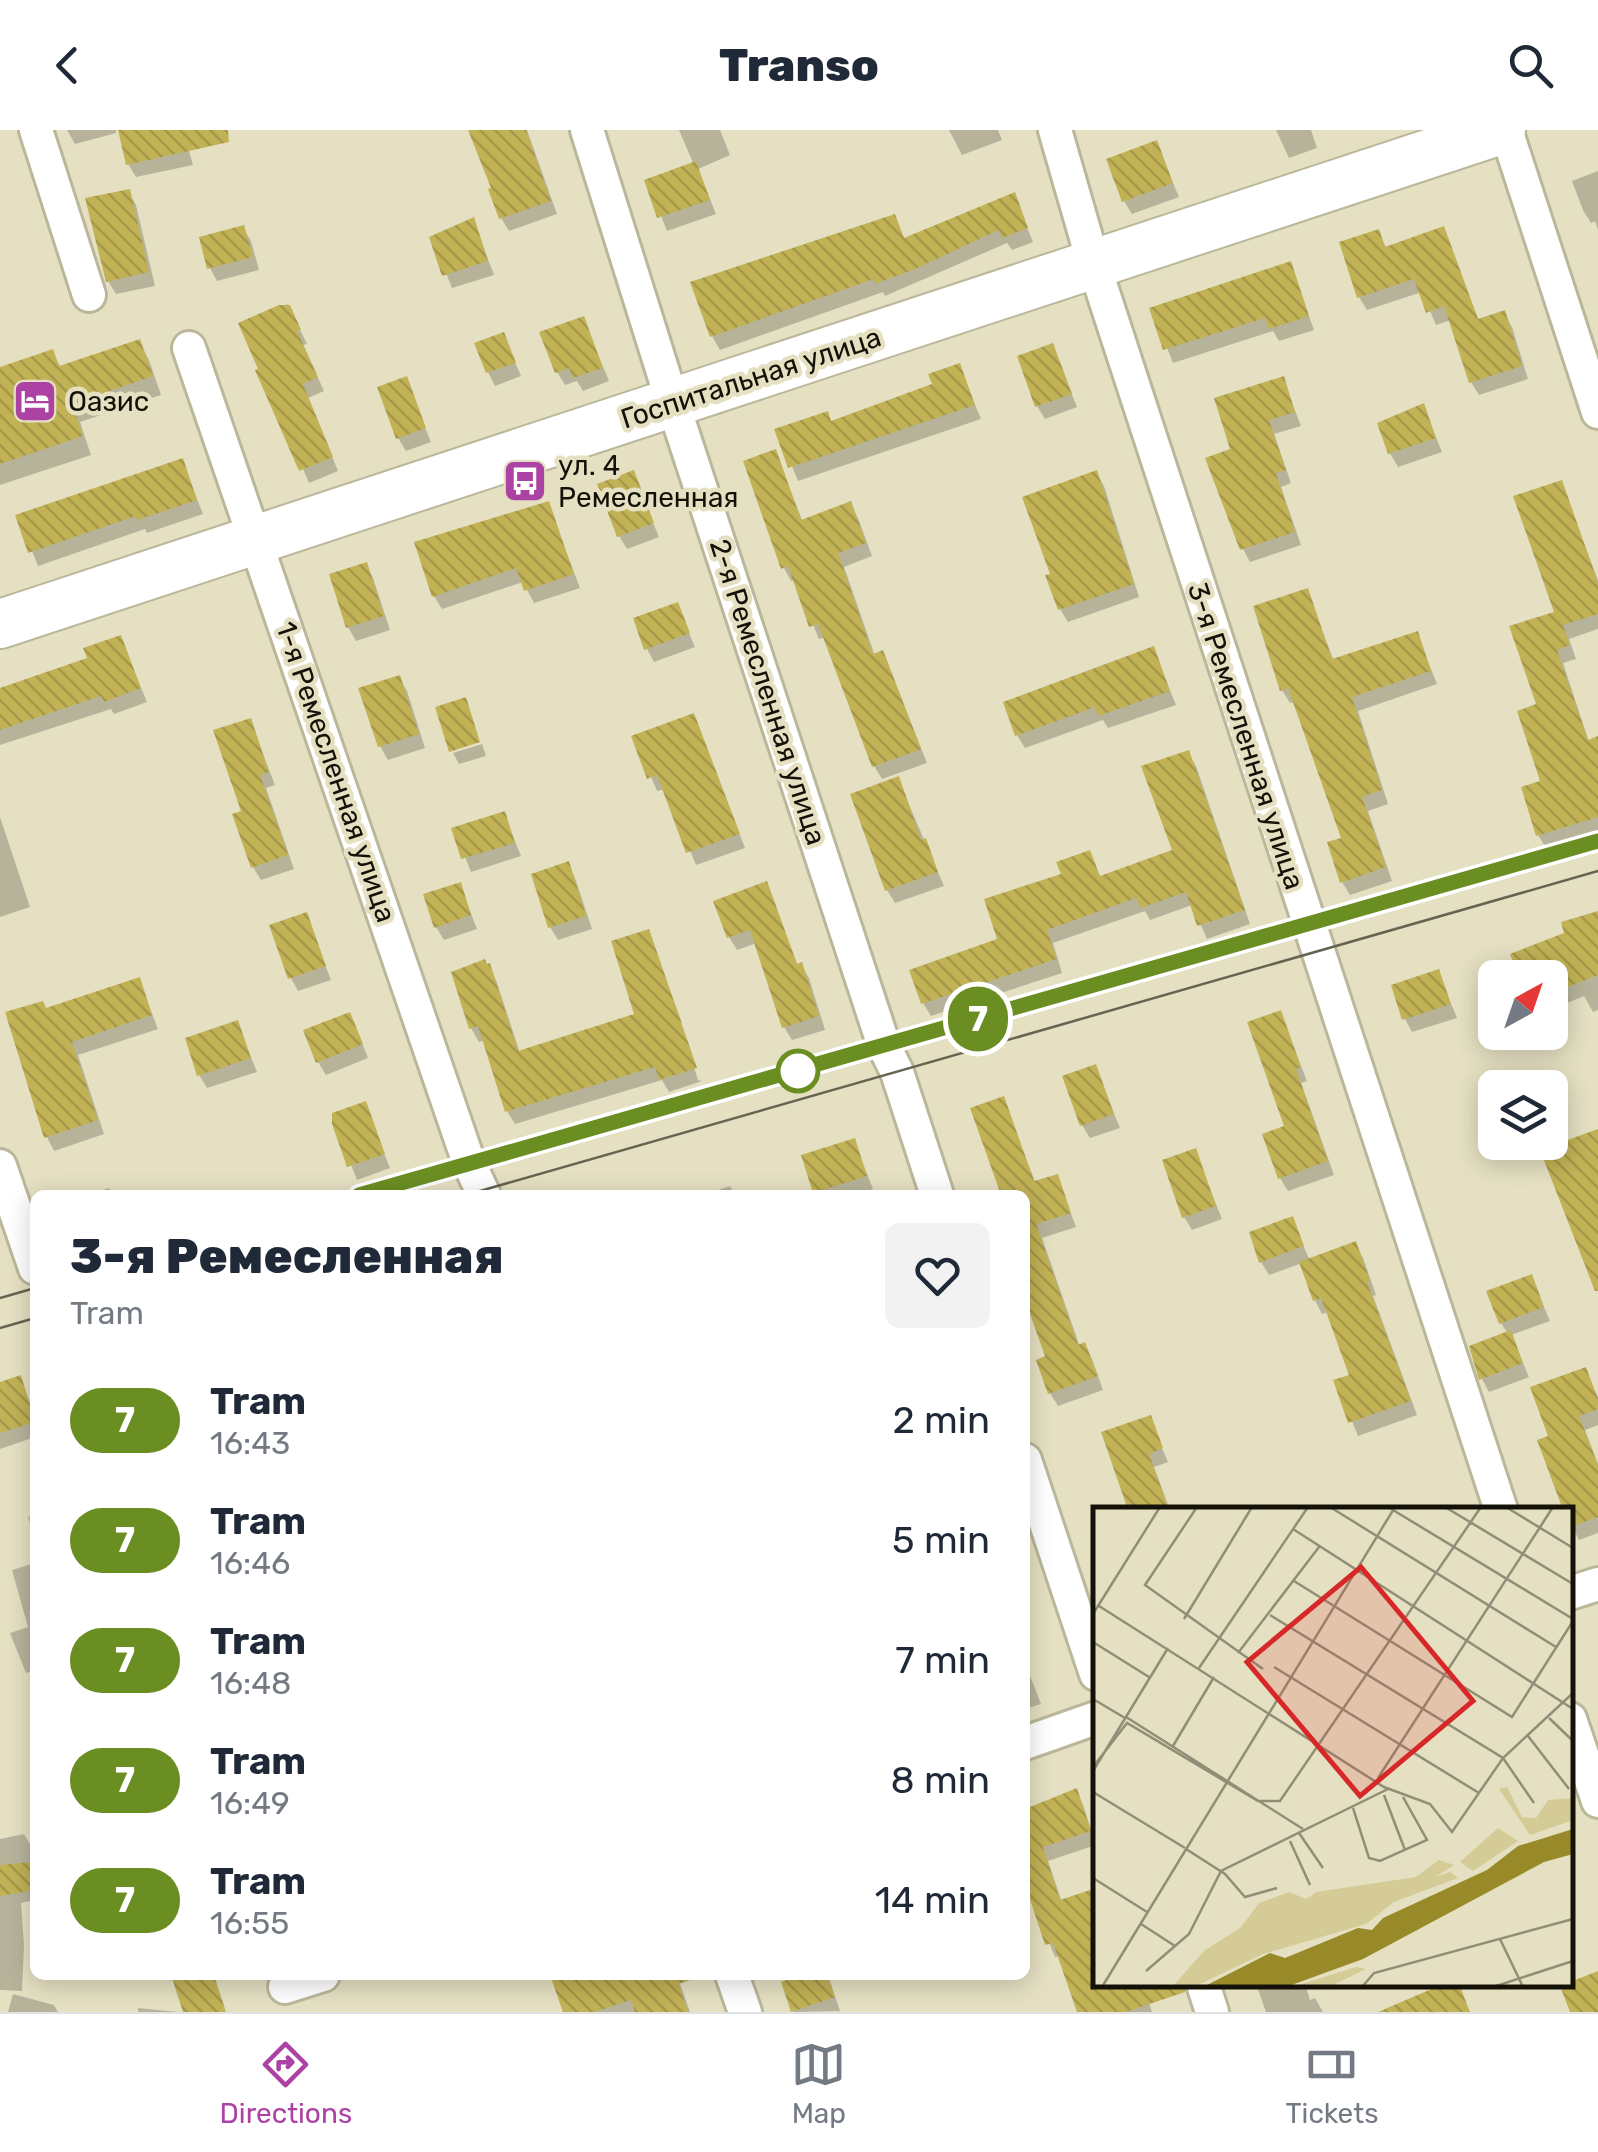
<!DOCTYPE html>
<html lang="en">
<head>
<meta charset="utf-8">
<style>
  body { margin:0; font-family:Rubik,sans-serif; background:#f2f2f3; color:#1f2937; height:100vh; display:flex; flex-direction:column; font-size:38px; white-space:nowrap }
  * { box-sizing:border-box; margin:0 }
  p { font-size:32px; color:#747a83 }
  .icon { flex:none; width:55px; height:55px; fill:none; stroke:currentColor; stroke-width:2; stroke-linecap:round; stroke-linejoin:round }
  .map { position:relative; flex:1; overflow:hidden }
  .details { position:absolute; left:30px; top:1060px; width:1000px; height:790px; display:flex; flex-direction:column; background:#fff; border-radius:15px; box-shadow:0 5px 25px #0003 }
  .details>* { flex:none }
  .badge { padding:0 20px; border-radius:32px; font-size:35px; line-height:65px }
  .needle { width:65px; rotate:40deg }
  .tools { position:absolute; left:1478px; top:830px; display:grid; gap:20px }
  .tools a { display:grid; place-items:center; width:90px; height:90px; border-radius:15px; background:#fff; box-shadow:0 5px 25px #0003; font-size:50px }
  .map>.badge { position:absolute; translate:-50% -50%; box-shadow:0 0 0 5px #fff }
  .round { display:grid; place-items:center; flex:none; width:105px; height:105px; border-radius:15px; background:#f2f2f3 }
  .summary { display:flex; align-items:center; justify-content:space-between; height:170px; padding:0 40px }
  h1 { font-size:48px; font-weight:800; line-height:75px }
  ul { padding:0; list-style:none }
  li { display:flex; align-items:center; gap:30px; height:120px; padding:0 40px }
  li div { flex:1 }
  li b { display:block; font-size:38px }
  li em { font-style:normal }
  li .badge { min-width:110px; font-weight:700; text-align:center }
  header { display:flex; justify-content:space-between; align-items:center; height:130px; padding:0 40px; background:#fff; font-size:45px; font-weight:800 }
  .tab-bar { display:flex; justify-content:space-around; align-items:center; height:140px; border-top:2px solid #e0e1e3; background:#fff; font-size:28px; color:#747a83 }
  .tab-bar a { display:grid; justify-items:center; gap:5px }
  .tab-bar .current { color:#ac42a3 }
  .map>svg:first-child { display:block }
</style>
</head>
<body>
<header><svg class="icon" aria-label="back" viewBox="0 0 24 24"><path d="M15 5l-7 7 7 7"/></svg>Transo<svg class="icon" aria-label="search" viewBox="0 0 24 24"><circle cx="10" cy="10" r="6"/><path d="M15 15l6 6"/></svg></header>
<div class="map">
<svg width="1598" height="1882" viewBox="0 0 1598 1882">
  <defs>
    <pattern id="building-back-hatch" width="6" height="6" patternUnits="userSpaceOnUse" patternTransform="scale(2.5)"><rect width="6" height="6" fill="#c1b256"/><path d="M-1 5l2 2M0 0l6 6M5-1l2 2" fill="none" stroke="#a59849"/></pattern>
  </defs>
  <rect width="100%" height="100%" fill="#e5e0c2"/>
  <g fill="#0003">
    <polygon points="67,0 116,0 116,3 75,14"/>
    <polygon points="142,0 183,0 193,35 136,47 128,34"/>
    <polygon points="471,0 527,0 557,84 509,101 501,88 495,60"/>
    <polygon points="679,0 720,0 730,25 698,39 716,84 667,101 647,51 694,35"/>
    <polygon points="949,0 998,0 1002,10 962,25"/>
    <polygon points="1276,0 1311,0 1317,18 1289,28"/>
    <polygon points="1156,13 1179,67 1132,84 1124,71"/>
    <polygon points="1598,41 1598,100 1595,91 1591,93 1583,80 1572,51"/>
    <polygon points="128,61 136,75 155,156 116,164 108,151"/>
    <polygon points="1014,66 1033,112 1012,120 1007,113 885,166 883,162 720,220 712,206 693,153 894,87 905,110"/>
    <polygon points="473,90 494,145 452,158 432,108"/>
    <polygon points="243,98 251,111 259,140 217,151 210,138"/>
    <polygon points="1443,99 1479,191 1504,183 1512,197 1528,249 1479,265 1471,252 1451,190 1436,195 1422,162 1367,180 1359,167 1378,102 1387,119"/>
    <polygon points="1290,134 1314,200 1279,211 1273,201 1173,233 1152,180"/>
    <polygon points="287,174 307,214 303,215 324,261 308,268 338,341 309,353 241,194"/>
    <polygon points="583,189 609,251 583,261 577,251 565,255 557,242"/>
    <polygon points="503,205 521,246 495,256 488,242"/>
    <polygon points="139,212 149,230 161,265 80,292 91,325 0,355 0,240 52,222 61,238"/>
    <polygon points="1052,216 1077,277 1045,289 1037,276"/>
    <polygon points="959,236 981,289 798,351 778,301 832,293 935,255"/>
    <polygon points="405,249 431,312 406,321 398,308"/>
    <polygon points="1283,249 1301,296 1274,304 1291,353 1281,357 1301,415 1250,432 1243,419 1233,321"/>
    <polygon points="1423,276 1442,322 1398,337 1390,323"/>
    <polygon points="775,322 803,392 850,374 858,388 872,426 844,437 875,526 889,537 927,633 882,649 874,636 826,507 819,509 795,450 791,451 784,438"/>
    <polygon points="182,331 203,384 147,403 145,399 38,436 18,386"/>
    <polygon points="632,343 659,407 627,419 619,406"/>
    <polygon points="1096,343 1104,356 1139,467 1068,492 1060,479 1053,445"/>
    <polygon points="1561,353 1598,450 1598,499 1569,509 1576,529 1563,533 1589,612 1598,609 1598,701 1546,718 1538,705 1543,653 1539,575 1557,483"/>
    <polygon points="548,374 580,458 534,473 523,452 442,479 434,466"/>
    <polygon points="366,435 373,448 390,500 356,511 348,497 332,446"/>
    <polygon points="1307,461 1334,531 1417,504 1437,554 1358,581 1388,674 1368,681 1392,751 1350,765 1342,752 1344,709 1295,572 1290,573 1282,560"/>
    <polygon points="677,475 695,517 654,532 647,519"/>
    <polygon points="120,508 147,572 114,584 111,579 0,615 0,559 90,530"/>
    <polygon points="1153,519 1176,575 1108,598 1103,590 1025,618 1017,605"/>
    <polygon points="399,548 407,561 425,618 388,630 380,616 362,560"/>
    <polygon points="693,586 745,718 696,735 665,659 657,661 634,607"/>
    <polygon points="250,591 275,655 266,658 294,739 261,750 253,737 244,683"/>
    <polygon points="482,614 486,626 459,634 453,623"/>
    <polygon points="1188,623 1196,636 1250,794 1207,809 1192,775 1150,790 1145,781 1053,813 1062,843 931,886 923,873 1000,810 1089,723 1101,748 1175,722"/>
    <polygon points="898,649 944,756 895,773 887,760"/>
    <polygon points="504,684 521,726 471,742 454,699"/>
    <polygon points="0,687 30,777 0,787"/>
    <polygon points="568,734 575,748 592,799 558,810 550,797"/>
    <polygon points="766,754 798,836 801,835 809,848 825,900 792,910 784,897 757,813 737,820 729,807"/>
    <polygon points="460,755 477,799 444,810 436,797"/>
    <polygon points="1598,782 1598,880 1593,882 1584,866 1550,880 1550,848 1567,805"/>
    <polygon points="306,785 331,850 298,861 291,848"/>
    <polygon points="648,802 682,893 679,890 698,950 702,951 669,962 662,950 515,994 507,981 485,910 479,912 471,898 454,844 489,836 496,850 520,923 637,886"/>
    <polygon points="1438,842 1457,888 1412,902 1405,889"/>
    <polygon points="139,850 158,899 78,925 104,1004 54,1021 47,1007 8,884 46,881"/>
    <polygon points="1280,883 1307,951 1301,953 1334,1045 1288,1061 1280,1048 1287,998"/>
    <polygon points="237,893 257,942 207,958 199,945"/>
    <polygon points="356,898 368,928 326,945 318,932"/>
    <polygon points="1095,937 1120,998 1090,1008 1082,995"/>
    <polygon points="1003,969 1036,1054 1057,1047 1076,1097 1042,1108 1080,1217 1084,1215 1092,1229 1103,1260 1058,1276 1050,1263 1048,1228 1025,1162 1025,1065 999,1065 1003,1064"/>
    <polygon points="364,974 390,1038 357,1050 332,985"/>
    <polygon points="854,1011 873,1059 856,1065 817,1065 804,1027"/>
    <polygon points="1195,1021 1222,1089 1192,1100 1184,1087"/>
    <polygon points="730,1056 735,1065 703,1065"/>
    <polygon points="109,1058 114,1065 89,1065"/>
    <polygon points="1292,1089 1310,1131 1355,1114 1363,1128 1376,1165 1373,1166 1417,1285 1358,1306 1336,1252 1352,1246 1328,1182 1322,1184 1315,1170 1302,1133 1269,1145 1261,1132"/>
    <polygon points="1531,1147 1550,1191 1511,1205 1529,1247 1489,1262 1482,1249 1508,1204 1501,1193"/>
    <polygon points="1585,1240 1598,1267 1598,1295 1585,1300 1598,1334 1598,1403 1579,1410 1570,1393 1570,1380 1551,1308"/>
    <polygon points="20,1248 35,1284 35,1307 0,1319 0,1254"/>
    <polygon points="1149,1288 1168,1332 1154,1337 1170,1380 1114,1380 1129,1374"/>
    <polygon points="35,1385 35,1409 28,1387"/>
    <polygon points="35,1433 35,1540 26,1543 10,1503 28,1497 12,1440"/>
    <polygon points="1025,1533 1041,1574 1025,1579"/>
    <polygon points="1076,1661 1083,1675 1096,1715 1048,1731 1062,1772 1096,1854 1143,1854 1152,1882 1079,1882 1060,1826 1055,1827 1029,1764 1025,1765 1025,1681"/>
    <polygon points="24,1704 30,1714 35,1743 35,1770 21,1773 24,1815 22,1861 0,1860 0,1709"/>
    <polygon points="553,1845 677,1845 690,1882 566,1882"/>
    <polygon points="787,1845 828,1845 840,1881 794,1882 784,1853 790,1851"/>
    <polygon points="1256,1854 1305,1854 1310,1870 1315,1868 1323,1882 1266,1882"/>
    <polygon points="13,1864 54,1875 58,1882 8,1882"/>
    <polygon points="138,1878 178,1882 138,1882"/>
  </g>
  <g fill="url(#building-back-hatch)">
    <polygon points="118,0 228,0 229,12 126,35"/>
    <polygon points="468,0 526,0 551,71 499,89 488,59 491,58"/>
    <polygon points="1157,10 1173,53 1122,72 1106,29"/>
    <polygon points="696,31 710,70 657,88 644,50"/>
    <polygon points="130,59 149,142 106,152 85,68"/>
    <polygon points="1015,62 1028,98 1002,108 999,100 915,139 875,154 874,149 710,207 690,152 895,84 904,108"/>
    <polygon points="474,87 488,131 442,146 429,107"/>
    <polygon points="244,95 253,127 207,139 199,107"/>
    <polygon points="1444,96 1478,189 1505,180 1522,236 1469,253 1444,176 1426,183 1414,149 1357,168 1339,112 1379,99 1385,117"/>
    <polygon points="1291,131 1309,186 1269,199 1265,188 1163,220 1149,178"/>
    <polygon points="279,175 290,175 301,200 297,201 318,247 303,254 333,327 299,341 255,240 258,239 238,193"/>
    <polygon points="584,186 603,238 573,248 569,238 555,243 539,202"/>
    <polygon points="504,202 516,233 486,243 474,213"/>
    <polygon points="140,209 153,246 72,274 83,306 0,334 0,237 53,219 59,236"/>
    <polygon points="1053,213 1072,264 1035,277 1017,226"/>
    <polygon points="960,233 975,275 788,338 774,299 828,281 831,291 932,254 928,244"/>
    <polygon points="407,246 426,298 396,309 377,257"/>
    <polygon points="1284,246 1295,282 1269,290 1286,340 1276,343 1295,402 1240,420 1205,328 1230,319 1214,268"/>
    <polygon points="1424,273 1436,308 1388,324 1377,293"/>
    <polygon points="776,319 801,390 851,371 866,413 838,423 873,524 883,520 921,619 872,637 818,494 809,497 788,436 781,439 743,331"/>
    <polygon points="183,328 197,370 137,390 136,386 28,423 15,385"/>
    <polygon points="634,340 654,393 617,407 597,354"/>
    <polygon points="1097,340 1134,454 1058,480 1045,445 1050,444 1022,367"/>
    <polygon points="1562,350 1598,453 1598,484 1563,495 1570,515 1557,520 1588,610 1598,606 1598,687 1536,706 1521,657 1540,651 1517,581 1536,574 1509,496 1554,482 1513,366"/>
    <polygon points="549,371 574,444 524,461 516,438 432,467 414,412"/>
    <polygon points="367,432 384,486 346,498 329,444"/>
    <polygon points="1308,458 1332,529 1418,501 1431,541 1352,567 1382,660 1362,667 1386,737 1340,753 1327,712 1341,708 1288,558 1280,561 1253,476"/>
    <polygon points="678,472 690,503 644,520 633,488"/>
    <polygon points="121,505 141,558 104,572 101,566 0,600 0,558 87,528 83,518"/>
    <polygon points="1154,516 1170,561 1098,586 1095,577 1015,606 1003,572"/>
    <polygon points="400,545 419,604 378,617 358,558"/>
    <polygon points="466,567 480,612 449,622 435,577"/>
    <polygon points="694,583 740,704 686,723 657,645 647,649 631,606"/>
    <polygon points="251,588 269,642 260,645 288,725 251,738 232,684 241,681 213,600"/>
    <polygon points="1189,620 1245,780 1197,796 1186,762 1140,778 1136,768 1047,800 1057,829 921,874 909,840 997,809 984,769 1061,744 1056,732 1090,720 1100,746 1172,720 1141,636"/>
    <polygon points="899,646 921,710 926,708 938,742 885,761 850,664"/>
    <polygon points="505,681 515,713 461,729 451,698"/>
    <polygon points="569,731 586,786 548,798 531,744"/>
    <polygon points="767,751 797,834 802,832 819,886 782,898 750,800 727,808 713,771"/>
    <polygon points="461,752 471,785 434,798 423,764"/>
    <polygon points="1598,781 1598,845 1550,864 1550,848 1519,848 1510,824 1564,803 1561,792"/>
    <polygon points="307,782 326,836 288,849 269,795"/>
    <polygon points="649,799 697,938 659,950 655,937 505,982 478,896 469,899 451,842 485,829 487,834 490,833 518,921 634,884 611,811"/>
    <polygon points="1439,839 1451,874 1402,890 1391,855"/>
    <polygon points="140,847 152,885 72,912 98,990 44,1008 5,882 43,871 46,878"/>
    <polygon points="1281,880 1301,937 1296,939 1328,1031 1278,1049 1262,1004 1284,996 1247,892"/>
    <polygon points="350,882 363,914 316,933 303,900"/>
    <polygon points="238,890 251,928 197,946 185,908"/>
    <polygon points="1096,934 1114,984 1080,996 1062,946"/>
    <polygon points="1004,966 1034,1051 1058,1044 1071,1083 1036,1094 1078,1215 1085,1212 1098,1246 1048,1264 1036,1230 1045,1226 1025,1170 1025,1065 1001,1065 970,978"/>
    <polygon points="366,971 385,1024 347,1037 332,994 332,983"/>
    <polygon points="1598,999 1598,1161 1595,1161 1540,1020"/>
    <polygon points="855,1008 867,1046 813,1063 801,1025"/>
    <polygon points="1196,1018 1216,1076 1182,1088 1162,1030"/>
    <polygon points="1293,1086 1304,1116 1259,1133 1249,1102"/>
    <polygon points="1356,1111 1370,1151 1367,1152 1411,1271 1348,1293 1333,1250 1349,1245 1321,1168 1313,1171 1299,1132"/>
    <polygon points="1532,1144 1544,1177 1499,1194 1486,1161"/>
    <polygon points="1511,1200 1523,1233 1479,1250 1469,1216"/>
    <polygon points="1586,1237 1598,1269 1598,1279 1579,1286 1598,1335 1598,1387 1570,1397 1570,1380 1563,1380 1537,1310 1548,1306 1530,1257"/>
    <polygon points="21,1245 35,1292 0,1303 0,1252"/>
    <polygon points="1151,1285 1163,1318 1149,1324 1169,1380 1128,1380 1101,1302"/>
    <polygon points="1077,1658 1091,1701 1043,1717 1060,1770 1096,1758 1096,1854 1184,1854 1185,1862 1126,1882 1077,1882 1053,1813 1045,1815 1025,1754 1025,1679"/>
    <polygon points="31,1732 35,1760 0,1766 0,1735"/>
    <polygon points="1598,1841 1598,1882 1570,1882 1560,1856"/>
    <polygon points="171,1845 214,1845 226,1882 183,1882"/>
    <polygon points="550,1845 689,1845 690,1850 679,1854 688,1882 635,1882 631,1870 594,1882 563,1882"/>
    <polygon points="801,1845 827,1845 835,1867 791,1882 781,1852"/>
    <polygon points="1443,1854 1459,1854 1470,1882 1378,1882"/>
  </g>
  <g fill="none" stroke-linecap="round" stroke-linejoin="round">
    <g stroke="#bbb79a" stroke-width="38">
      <g id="minor">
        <polyline points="36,0 89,165"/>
        <polyline points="587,0 673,274 884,916 897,942 937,1065"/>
        <polyline points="1055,0 1094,135 1501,1380"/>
        <polyline points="1506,0 1598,282"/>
        <polyline points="189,218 469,1033 484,1065"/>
        <polyline points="0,1036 35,1138"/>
        <polyline points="1025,1330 1096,1544"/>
        <polyline points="1570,1463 1598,1454"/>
        <polyline points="1570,1589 1598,1671"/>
        <polyline points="1025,1613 1096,1588"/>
        <polyline points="732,1845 745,1882"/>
        <polyline points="1203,1854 1212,1882"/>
        <polyline points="285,1857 323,1845"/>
      </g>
    </g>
    <g stroke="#bbb79a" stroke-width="52">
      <polyline id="secondary" points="0,494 1501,0"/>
    </g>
    <use href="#minor" stroke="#fff" stroke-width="32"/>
    <use href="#secondary" stroke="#fff" stroke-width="48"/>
    <g stroke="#666351" stroke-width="2.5">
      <polyline points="358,1065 1598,711"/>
      <polyline points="466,1065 1598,741"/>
      <polyline points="0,1168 35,1158"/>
      <polyline points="0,1198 35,1188"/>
    </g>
  </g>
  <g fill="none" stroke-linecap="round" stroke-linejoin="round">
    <g stroke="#fff" stroke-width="22">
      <polyline id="line" points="359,1065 1598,711"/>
    </g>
    <use href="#line" stroke="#6b8e23" stroke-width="15"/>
  </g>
  <defs>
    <g id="hotel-square" transform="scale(2.25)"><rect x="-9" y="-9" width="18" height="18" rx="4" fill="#ac42a3" stroke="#e5e0c2"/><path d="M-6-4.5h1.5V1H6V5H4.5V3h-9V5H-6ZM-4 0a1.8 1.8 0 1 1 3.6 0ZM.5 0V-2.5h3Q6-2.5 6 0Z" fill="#fff"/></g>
    <g id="bus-square" transform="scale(2.25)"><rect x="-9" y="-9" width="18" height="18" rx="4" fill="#ac42a3" stroke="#e5e0c2"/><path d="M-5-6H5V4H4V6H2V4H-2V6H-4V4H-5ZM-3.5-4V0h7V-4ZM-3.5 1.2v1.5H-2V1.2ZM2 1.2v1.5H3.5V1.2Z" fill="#fff"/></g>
  </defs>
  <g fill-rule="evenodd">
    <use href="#hotel-square" x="35" y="271"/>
    <use href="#bus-square" x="525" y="351"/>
  </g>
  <circle fill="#fff" stroke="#6b8e23" stroke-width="5" cx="798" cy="941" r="20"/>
  <g text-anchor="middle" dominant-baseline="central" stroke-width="9" stroke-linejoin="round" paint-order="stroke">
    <g font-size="28" fill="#141208" stroke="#e5e0c2">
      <text transform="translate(751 248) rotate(-18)">Госпитальная улица</text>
      <text transform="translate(768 562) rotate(72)">2-я Ремесленная улица</text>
      <text transform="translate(1246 606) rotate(72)">3-я Ремесленная улица</text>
      <text transform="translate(336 642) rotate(71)">1-я Ремесленная улица</text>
    </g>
    <g font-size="28" fill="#141208" stroke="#e5e0c2" text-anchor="start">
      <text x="68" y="271">Оазис</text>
      <text x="558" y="335">ул. 4<tspan x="558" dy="32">Ремесленная</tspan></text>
    </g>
  </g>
  <g transform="translate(1093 1377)">
    <rect width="480" height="480" fill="#e5e0c2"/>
    <path d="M414,280L429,310L443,311L455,293L480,291V313L437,328L406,282ZM405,321L425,334L380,364L367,355ZM346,353L361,358L342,370L357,365L365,371L301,395L273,417L170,447L101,480H79L111,444L148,420L166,396L196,385L213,392L223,385L323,370ZM263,460L273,462L236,480H199Z" fill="#d4cb97"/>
    <path d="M480,322V347L451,355L270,452L193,480H110L177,446L192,451L265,421L279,423L290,411L394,363L425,339Z" fill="#988929"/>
    <path fill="none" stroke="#918e78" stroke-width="2.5" d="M104,0L52,78L170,162M237,0L463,140M295,0L480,112M352,0L480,77M413,0L480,41M200,22L480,202M201,74L419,210L480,114M6,99L291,280L337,297L359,325L410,251L480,186M0,107L67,0M177,108L410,251L441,296M91,112L159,0M0,135L56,170M145,146L226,40M181,160L386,286M106,161L215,0M0,192L32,211M33,210L210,322M456,211L480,234M435,229L476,282M80,239L121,170M0,260L34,216L165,294H187L388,0M0,264L75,141M285,271L460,0M0,285L92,341M291,288L312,343M260,301L276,351L287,354L334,333L310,290M206,326L230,361M197,334L217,378M93,342L132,367L152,390L184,381M0,371L54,405M48,417L82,439M407,432L430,480M53,464L96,427L128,364L295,282M9,480L302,0M269,480L281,466L480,412M400,480L480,454"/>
    <path fill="#d62828" fill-opacity="0.15" stroke="#d62828" stroke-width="5" d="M268,60L380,194L267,289L154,155Z"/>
    <rect width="480" height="480" fill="none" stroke="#141208" stroke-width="5"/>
  </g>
</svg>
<div class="tools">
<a><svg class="needle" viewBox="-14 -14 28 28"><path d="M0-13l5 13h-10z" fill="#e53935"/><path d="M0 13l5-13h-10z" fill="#747a83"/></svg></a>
<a><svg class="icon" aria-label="layers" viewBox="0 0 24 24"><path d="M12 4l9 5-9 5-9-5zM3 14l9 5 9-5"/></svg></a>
</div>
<b class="badge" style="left:978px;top:889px;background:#6b8e23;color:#fff">7</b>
<section class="details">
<div class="summary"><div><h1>3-я Ремесленная</h1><p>Tram</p></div><a class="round"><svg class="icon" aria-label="heart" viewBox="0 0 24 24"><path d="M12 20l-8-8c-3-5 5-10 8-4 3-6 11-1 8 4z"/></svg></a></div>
<ul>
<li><span class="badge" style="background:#6b8e23;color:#fff">7</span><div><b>Tram</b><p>16:43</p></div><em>2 min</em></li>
<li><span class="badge" style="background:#6b8e23;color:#fff">7</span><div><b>Tram</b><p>16:46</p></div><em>5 min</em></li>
<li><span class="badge" style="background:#6b8e23;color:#fff">7</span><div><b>Tram</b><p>16:48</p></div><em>7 min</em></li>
<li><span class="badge" style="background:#6b8e23;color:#fff">7</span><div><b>Tram</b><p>16:49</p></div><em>8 min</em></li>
<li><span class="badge" style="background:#6b8e23;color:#fff">7</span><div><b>Tram</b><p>16:55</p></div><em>14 min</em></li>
</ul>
</section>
</div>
<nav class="tab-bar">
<a class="current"><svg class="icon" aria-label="directions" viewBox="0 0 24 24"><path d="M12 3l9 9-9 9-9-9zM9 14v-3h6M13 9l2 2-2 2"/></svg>Directions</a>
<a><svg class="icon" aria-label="map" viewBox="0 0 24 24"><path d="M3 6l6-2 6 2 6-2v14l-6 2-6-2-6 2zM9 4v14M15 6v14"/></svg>Map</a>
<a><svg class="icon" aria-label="tickets" viewBox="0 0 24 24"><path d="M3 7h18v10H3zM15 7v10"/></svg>Tickets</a>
</nav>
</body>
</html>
